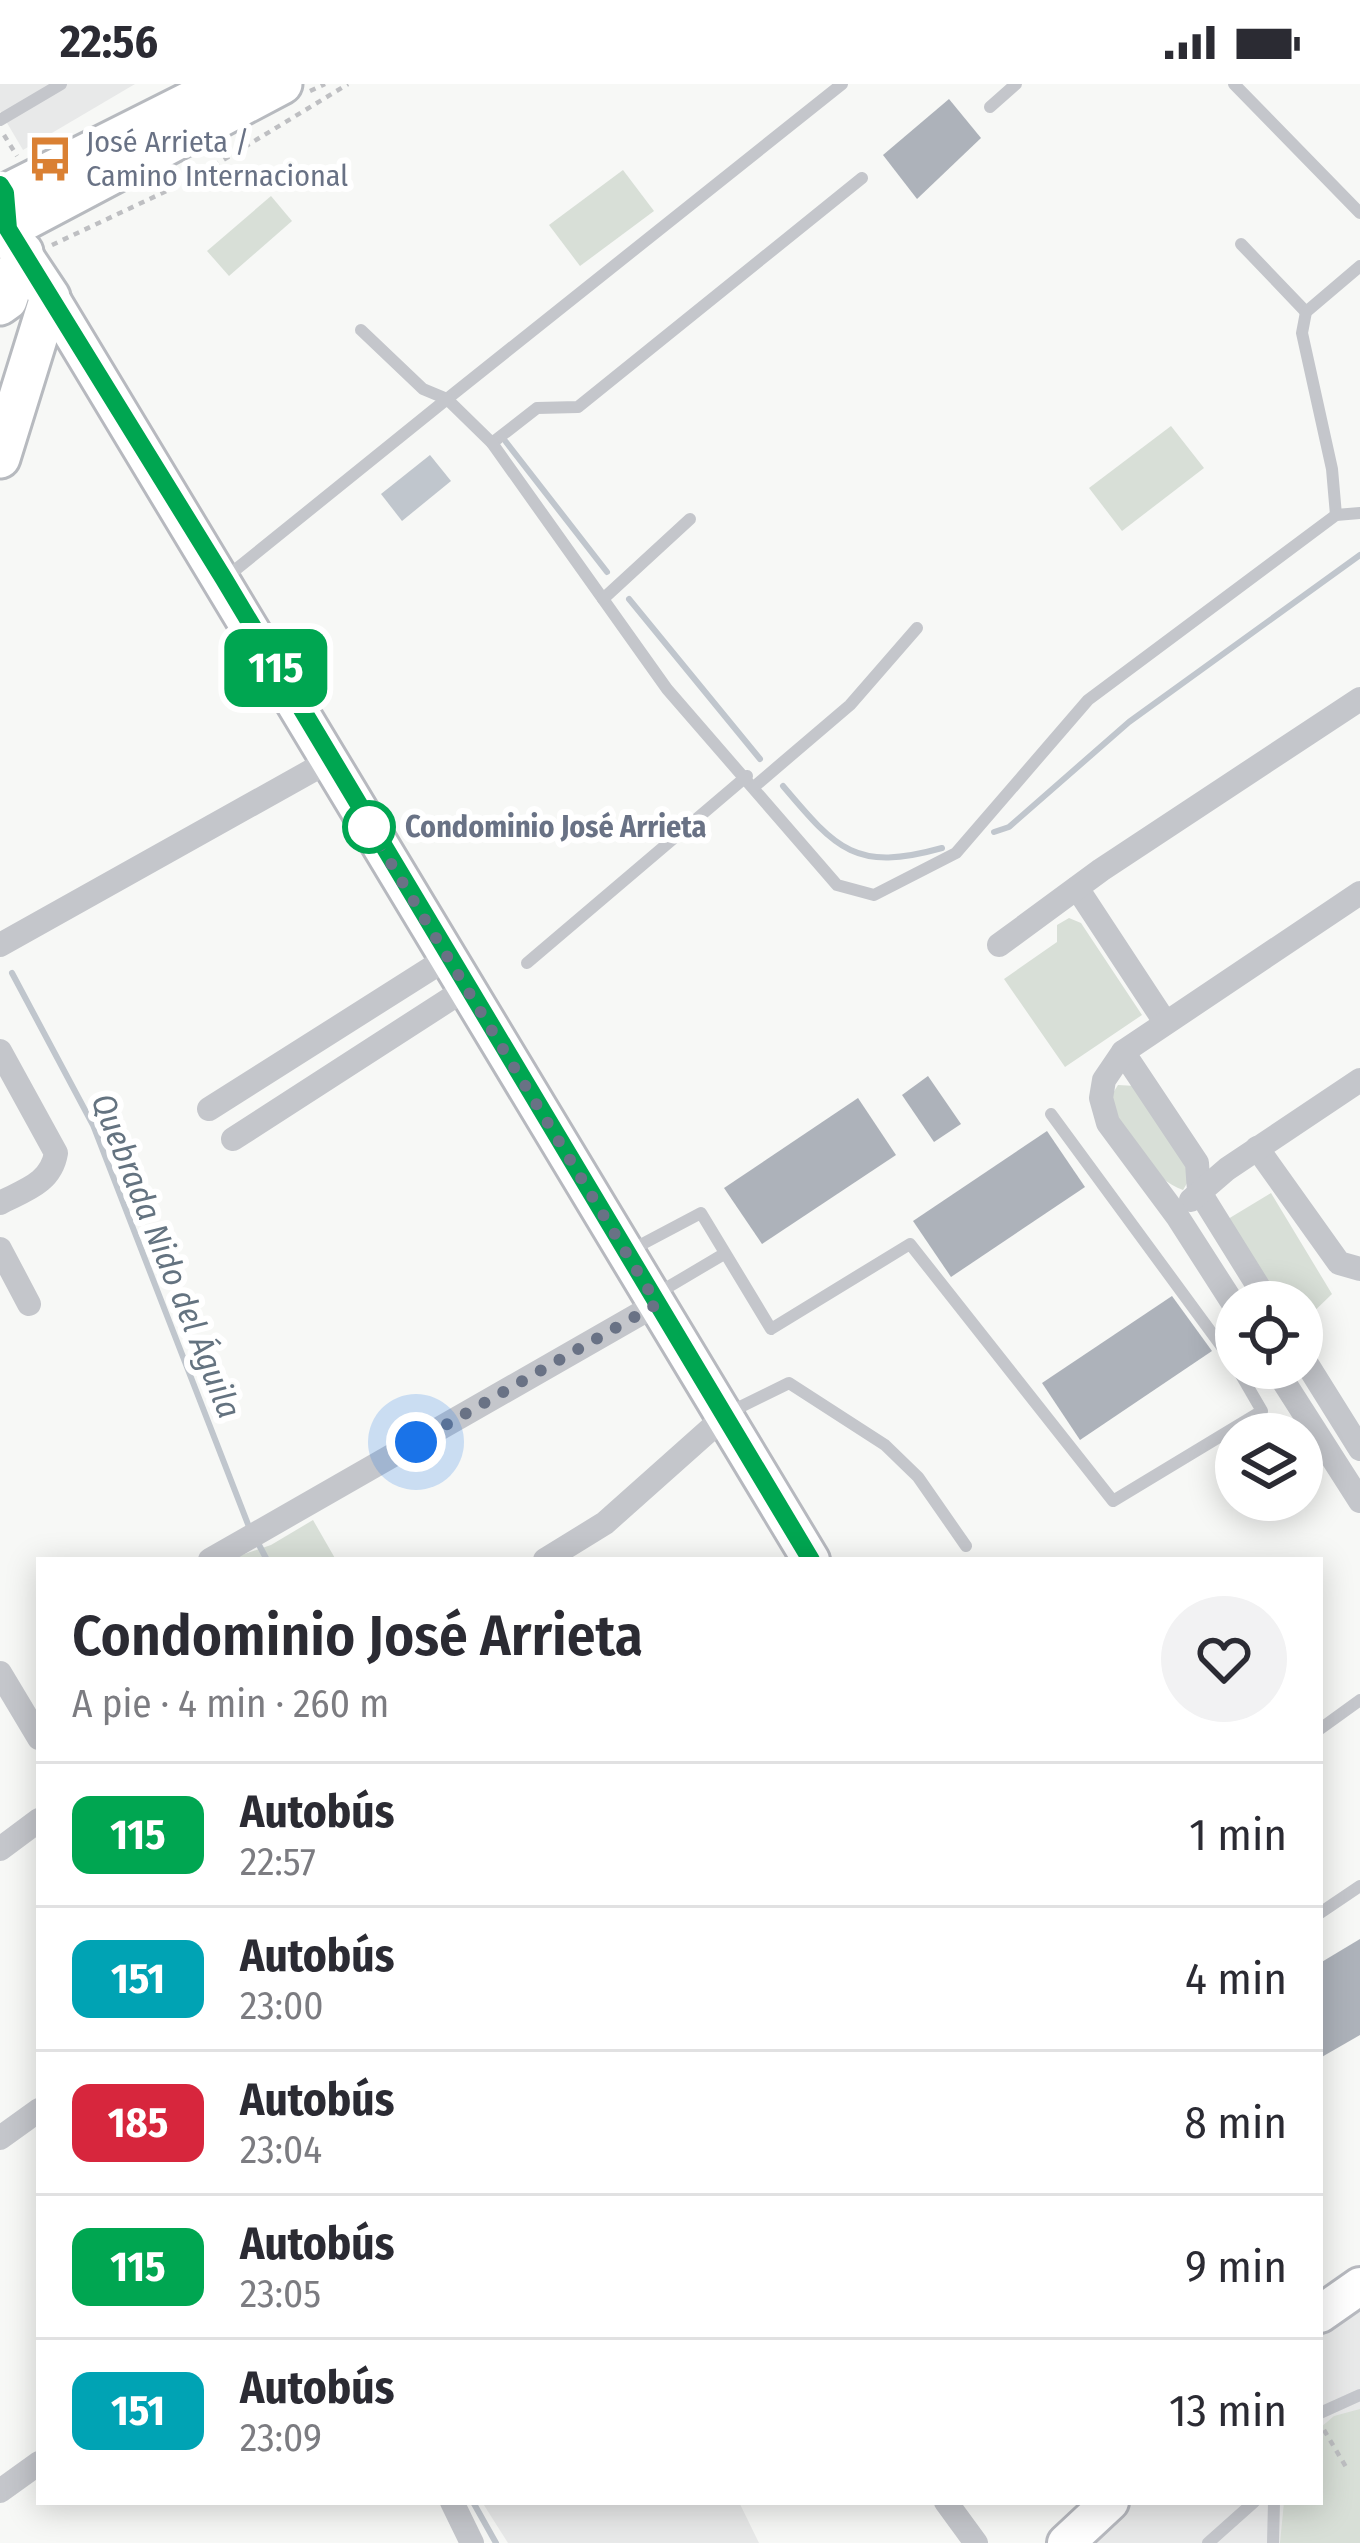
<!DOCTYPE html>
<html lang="es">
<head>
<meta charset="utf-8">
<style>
  body { margin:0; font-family:"Fira Sans Condensed",sans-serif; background:#f2f2f3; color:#2b2b33; height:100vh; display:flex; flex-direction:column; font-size:45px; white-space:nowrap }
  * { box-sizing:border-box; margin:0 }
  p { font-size:39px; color:#7c7c81 }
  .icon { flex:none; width:66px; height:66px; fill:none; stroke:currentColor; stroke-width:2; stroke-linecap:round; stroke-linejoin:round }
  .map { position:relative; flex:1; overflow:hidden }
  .details { position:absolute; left:36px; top:1473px; width:1287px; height:948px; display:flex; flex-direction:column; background:#fff; border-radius:0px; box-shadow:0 6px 30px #0003 }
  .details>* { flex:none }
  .badge { padding:0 24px; border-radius:18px; font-size:42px; line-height:78px }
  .controls { position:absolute; left:1215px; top:1197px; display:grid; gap:24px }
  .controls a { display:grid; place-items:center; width:108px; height:108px; border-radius:50%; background:#fff; box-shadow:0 6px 30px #0003; font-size:60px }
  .you { position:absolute; width:60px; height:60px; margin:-30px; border:9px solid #fff; border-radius:50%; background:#1a73e8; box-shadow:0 0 0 18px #1a73e833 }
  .map>.badge { position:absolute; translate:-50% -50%; box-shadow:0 0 0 6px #fff }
  .round { display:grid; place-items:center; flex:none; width:126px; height:126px; border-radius:63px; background:#f2f2f3 }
  .headline { display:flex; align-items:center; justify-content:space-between; height:204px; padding:0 36px }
  h1 { font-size:57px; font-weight:600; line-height:90px }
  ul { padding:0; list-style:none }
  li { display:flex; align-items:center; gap:36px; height:144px; padding:0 36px; border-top:3px solid #e1e1e2 }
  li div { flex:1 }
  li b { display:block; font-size:45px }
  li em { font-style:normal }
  li .badge { min-width:132px; font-weight:700; text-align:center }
  .status { display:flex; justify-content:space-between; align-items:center; height:84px; padding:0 60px; background:#fff; direction:ltr }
  .status svg { height:33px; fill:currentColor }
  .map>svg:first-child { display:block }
</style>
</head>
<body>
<div class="status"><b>22:56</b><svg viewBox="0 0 49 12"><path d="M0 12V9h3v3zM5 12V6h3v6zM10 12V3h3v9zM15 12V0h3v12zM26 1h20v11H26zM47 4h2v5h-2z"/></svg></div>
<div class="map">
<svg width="1360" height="2459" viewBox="0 0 1360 2459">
  <rect width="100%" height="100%" fill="#f7f8f6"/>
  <g fill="#e8e9e9">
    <polygon points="0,0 135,0 23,66 0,27"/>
    <polygon points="1360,2222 1360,2459 1089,2459 1129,2418 1320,2418 1320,2247"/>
    <polygon points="482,2418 739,2418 759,2459 508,2459"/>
  </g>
  <g fill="#d8dfd7">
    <polygon points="623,86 654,127 580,182 549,141"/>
    <polygon points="271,112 292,137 229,192 207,167"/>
    <polygon points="1171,342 1204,384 1122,447 1089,404"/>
    <polygon points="1069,834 1081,839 1142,931 1065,983 1004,895 1057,858 1057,841"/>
    <path d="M1118,1001L1136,1002L1192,1091L1183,1106C1154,1097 1117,1046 1108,1017Z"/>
    <polygon points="1271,1109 1332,1210 1302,1239 1302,1218 1281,1218 1228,1135"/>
    <polygon points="313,1436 336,1476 227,1476 271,1461"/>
    <polygon points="1360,2325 1360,2459 1280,2459 1284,2418 1320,2418 1320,2344 1334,2332"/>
  </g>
  <polygon fill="#c0c6cd" points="430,371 451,397 402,437 381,410"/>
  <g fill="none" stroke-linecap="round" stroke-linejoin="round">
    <g stroke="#c0c6cd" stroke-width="6">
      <polyline points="506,358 607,488"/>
      <polyline points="629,515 760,675"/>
      <path d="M783,702C837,766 856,788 942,764"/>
      <polyline points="994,748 1009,743 1129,638 1360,471"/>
      <polyline points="12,889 93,1041 251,1448"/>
      <polyline points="258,1459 267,1476"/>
      <polyline points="473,2418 496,2459"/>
    </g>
  </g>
  <g fill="#adb2ba">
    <polygon points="949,15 981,54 917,115 883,71"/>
    <polygon points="928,992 961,1040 934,1058 902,1011"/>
    <polygon points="858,1014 896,1071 762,1160 724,1104"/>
    <polygon points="1047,1047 1085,1103 951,1193 913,1137"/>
    <polygon points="1172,1212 1212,1267 1080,1356 1042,1299"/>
    <polygon points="1360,1855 1360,1951 1320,1974 1320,1879"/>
  </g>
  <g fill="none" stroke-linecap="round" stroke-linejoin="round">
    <g stroke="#b7b9bf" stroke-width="42">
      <g id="secondary">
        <polyline points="50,213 811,1476"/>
        <polyline points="1320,2230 1360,2202"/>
        <polyline points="1066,2459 1110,2418"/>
      </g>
    </g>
    <g stroke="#b7babf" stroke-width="45">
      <g id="primary">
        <polyline points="0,113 225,0"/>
        <polyline points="0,138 50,213 0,374"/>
        <polyline points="8,145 282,0"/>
        <polyline points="0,221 7,216 23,168"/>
      </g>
    </g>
    <g stroke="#bebfc2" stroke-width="4.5" stroke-dasharray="6 6" stroke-linecap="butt">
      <polyline points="310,7 325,0"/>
      <polyline points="4,51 17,72"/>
      <polyline points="52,161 192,95 348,0"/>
      <polyline points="1324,2346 1346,2383"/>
    </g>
    <g stroke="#c4c6cb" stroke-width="12">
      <polyline points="1234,0 1360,129"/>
      <polyline points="990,23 1016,0"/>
      <polyline points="0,36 61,0"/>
      <polyline points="1241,160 1306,228"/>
      <polyline points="361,246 423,305 447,315 842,0"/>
      <polyline points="492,359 537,324 578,323 862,94"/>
      <polyline points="1336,431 1332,385 1302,249 1306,228 1360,182"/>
      <polyline points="224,495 447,315 492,359 667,605 837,801 874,811 956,769 1088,616 1336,431 1360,429"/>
      <polyline points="603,515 690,435"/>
      <polyline points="755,702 850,621 917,544"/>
      <polyline points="527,879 747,692"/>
      <polyline points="1051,1030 1236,1282"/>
      <polyline points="631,1166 701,1129 771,1245 910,1160 1113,1417 1262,1327 1237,1284"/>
      <polyline points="658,1209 724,1170"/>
      <polyline points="730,1328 789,1299 885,1361 918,1393 966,1462"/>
      <polyline points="1320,1645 1360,1616"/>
      <polyline points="1320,1829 1360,1802"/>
      <polyline points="1320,2329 1360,2311"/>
      <polyline points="1208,2459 1254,2418"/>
      <polyline points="1273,2459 1274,2418"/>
    </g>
    <g stroke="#c4c6cb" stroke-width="24">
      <polyline points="1077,804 1165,938"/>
      <polyline points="0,861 329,677"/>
      <polyline points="999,861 1101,786 1360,615"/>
      <path d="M0,967L56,1069C51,1099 25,1106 0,1119"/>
      <polyline points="1123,968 1197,1079 1199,1107 1268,1218"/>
      <polyline points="209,1025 449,873"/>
      <polyline points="233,1055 467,904"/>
      <polyline points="1257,1064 1339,1179 1360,1185"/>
      <polyline points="1191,1116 1227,1085 1360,996"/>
      <polyline points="0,1165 29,1220"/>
      <polyline points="1236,1224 1177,1132 1108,1039 1101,1014 1104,996 1123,968 1360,809"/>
      <polyline points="1302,1272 1360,1365"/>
      <polyline points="1275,1284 1360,1417"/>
      <polyline points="210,1476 657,1220"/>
      <polyline points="545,1476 605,1439 724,1333"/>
      <polyline points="0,1589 39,1654"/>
      <polyline points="0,1765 39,1736"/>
      <polyline points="0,2054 39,2026"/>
      <polyline points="0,2407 39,2379"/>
      <polyline points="452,2418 472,2459"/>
      <polyline points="946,2418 976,2459"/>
    </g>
    <use href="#secondary" stroke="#fff" stroke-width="36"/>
    <use href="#primary" stroke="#fff" stroke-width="39"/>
  </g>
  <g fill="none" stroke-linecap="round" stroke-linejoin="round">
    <g stroke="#fff" stroke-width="27">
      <polyline id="line" points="0,101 5,109 8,145 224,495 811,1476"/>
    </g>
    <use href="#line" stroke="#00a651" stroke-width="18"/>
    <polyline stroke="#697285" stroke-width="12" stroke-dasharray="0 21.6" points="369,743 657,1220 416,1358"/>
  </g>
  <defs>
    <g id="bus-bare" transform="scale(3.6)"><path d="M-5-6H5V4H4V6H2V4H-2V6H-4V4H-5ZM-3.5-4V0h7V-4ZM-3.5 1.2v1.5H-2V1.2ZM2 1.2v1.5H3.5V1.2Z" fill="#da8033" stroke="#fff" stroke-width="2.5" paint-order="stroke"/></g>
  </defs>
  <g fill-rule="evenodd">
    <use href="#bus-bare" x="50" y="75"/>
  </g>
  <circle fill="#fff" stroke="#00a651" stroke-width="6" cx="369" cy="743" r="24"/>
  <g text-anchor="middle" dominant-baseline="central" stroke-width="12" stroke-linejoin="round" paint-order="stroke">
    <g font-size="30" fill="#697285" stroke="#fff" text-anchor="start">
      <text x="86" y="58">José Arrieta /<tspan x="86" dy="34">Camino Internacional</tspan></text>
    </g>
    <g font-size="30" font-weight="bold" fill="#697285" stroke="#fff" text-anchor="start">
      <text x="405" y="743">Condominio José Arrieta</text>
    </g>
    <g font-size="33" font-style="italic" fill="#647380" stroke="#fff">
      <text transform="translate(166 1172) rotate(68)">Quebrada Nido del Águila</text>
    </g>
  </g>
</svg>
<div class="controls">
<a><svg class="icon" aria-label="locate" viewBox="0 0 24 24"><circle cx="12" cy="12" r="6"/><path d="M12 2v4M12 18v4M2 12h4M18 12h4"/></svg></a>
<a><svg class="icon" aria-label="layers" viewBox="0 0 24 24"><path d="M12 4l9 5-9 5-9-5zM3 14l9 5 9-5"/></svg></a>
</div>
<div class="you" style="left:416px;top:1358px"></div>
<b class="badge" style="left:276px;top:584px;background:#00a651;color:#fff">115</b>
<section class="details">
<div class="headline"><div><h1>Condominio José Arrieta</h1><p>A pie · 4 min · 260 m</p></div><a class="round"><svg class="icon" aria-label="heart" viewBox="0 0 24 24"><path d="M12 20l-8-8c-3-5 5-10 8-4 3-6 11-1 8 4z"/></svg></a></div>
<ul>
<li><span class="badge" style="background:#00a651;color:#fff">115</span><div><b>Autobús</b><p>22:57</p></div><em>1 min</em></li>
<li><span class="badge" style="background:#00a3b4;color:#fff">151</span><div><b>Autobús</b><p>23:00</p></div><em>4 min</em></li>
<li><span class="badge" style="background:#d7263d;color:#fff">185</span><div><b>Autobús</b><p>23:04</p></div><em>8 min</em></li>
<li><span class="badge" style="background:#00a651;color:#fff">115</span><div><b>Autobús</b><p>23:05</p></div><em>9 min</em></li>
<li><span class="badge" style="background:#00a3b4;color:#fff">151</span><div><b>Autobús</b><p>23:09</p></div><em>13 min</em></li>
</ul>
</section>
</div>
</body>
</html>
